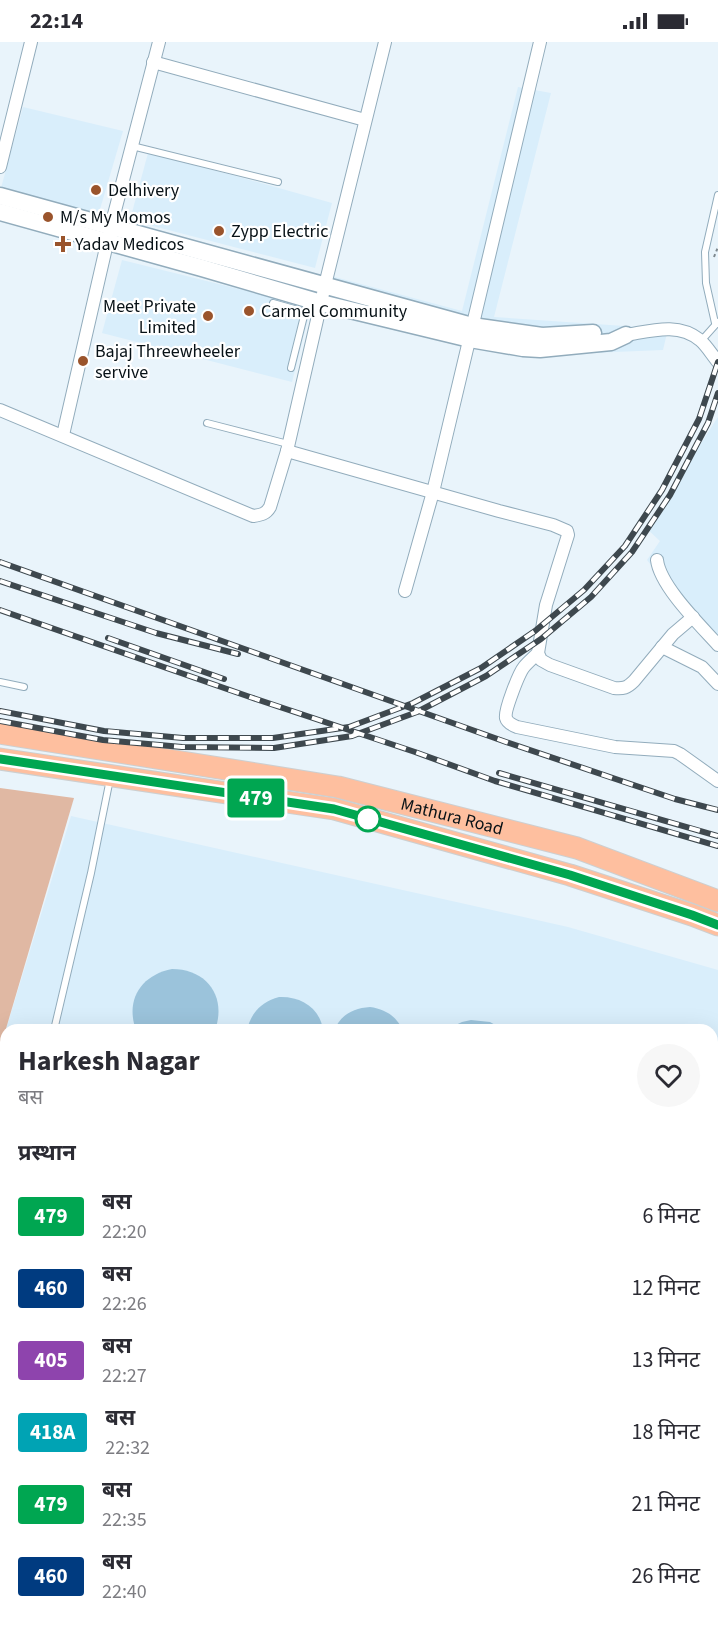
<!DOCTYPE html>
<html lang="hi">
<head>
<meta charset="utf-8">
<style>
  body { margin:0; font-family:"Source Sans 3","Noto Sans Devanagari",sans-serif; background:#f7f7f7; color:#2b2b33; height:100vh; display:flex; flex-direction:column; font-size:22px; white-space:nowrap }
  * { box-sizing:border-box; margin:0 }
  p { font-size:20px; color:#7c7c81 }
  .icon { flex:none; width:33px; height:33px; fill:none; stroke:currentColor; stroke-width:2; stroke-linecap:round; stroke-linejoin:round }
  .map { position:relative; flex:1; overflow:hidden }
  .details { position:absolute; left:0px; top:982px; width:718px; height:602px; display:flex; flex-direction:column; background:#fff; border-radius:18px 18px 0 0; box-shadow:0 6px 24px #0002 }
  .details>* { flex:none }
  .badge { padding:0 12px; border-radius:4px; font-size:21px; line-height:39px }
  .map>.badge { position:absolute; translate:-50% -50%; box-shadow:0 0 0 3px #fff }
  h2 { padding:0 18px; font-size:22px; line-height:54px }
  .round { display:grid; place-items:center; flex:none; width:63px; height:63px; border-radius:32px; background:#f7f7f7 }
  .head { display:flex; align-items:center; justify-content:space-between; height:102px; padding:0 18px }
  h1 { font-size:28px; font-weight:700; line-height:45px }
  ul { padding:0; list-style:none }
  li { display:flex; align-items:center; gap:18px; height:72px; padding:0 18px }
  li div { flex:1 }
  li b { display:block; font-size:22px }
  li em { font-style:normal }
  li .badge { min-width:66px; font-weight:700; text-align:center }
  .status { display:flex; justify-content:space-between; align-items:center; height:42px; padding:0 30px; background:#fff; direction:ltr }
  .status svg { height:16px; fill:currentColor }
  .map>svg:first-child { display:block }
</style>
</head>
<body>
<div class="status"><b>22:14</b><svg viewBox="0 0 49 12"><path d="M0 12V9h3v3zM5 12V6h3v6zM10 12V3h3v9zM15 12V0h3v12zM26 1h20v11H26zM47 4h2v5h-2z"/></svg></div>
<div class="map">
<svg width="718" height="1583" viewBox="0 0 718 1583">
  <rect width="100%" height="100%" fill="#e9f4fb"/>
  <g fill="#d9eefb" fill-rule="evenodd">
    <polygon points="518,45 551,51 494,275 668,287 663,308 542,313 487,308 449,301 322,269 331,234 462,269"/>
    <polygon points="23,65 123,89 98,174 1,146"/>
    <polygon points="148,111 243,136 332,161 315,226 130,178"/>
    <polygon points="122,218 311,265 292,340 102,291"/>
    <polygon points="718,375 718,608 647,518 660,499 646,486"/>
    <path d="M71,774L568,885L718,928V1583H0V1007ZM6,988H712V1578H6Z"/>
  </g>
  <polygon fill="#e0b8a3" points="0,746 74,756 0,1007"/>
  <g fill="#9bc3db">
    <path d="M172,927C207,927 227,955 215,988H136C125,958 141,933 172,927Z"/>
    <path d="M279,955C301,954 320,966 323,988H247C251,971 261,960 279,955Z"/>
    <path d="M370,965C385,967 396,974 403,988H334C341,973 353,966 370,965Z"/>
    <polygon points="471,978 490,980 504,988 445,988 462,980"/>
    <polygon points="713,1029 718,1031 718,1117 713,1118"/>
    <polygon points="713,1158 718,1160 718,1296 712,1295"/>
    <polygon points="718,1339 718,1394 712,1384 713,1349"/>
    <polygon points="0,1545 6,1556 6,1578 18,1578 21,1583 0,1583"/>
  </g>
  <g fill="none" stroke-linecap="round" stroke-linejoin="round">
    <g stroke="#9bc3db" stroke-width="4">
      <polyline points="712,1575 718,1568"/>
      <polyline points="706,1583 710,1578"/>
    </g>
    <g stroke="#92acbc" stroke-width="8">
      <g id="lane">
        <polyline points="132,104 278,140"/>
        <polyline points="718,153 705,210 706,241 715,281 718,282"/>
        <polyline points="273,261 305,270"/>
        <polyline points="701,299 718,280"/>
        <polyline points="291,326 308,258"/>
        <polyline points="207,381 288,402"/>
        <polyline points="0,640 24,645"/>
        <polyline points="54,988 91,831 110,737"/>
        <polyline points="0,1188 6,1170"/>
        <polyline points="0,1405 6,1416"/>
      </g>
    </g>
    <g stroke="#92acbc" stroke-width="14">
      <g id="street">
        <polyline points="153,20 365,78"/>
        <polyline points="0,125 31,0"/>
        <path d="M626,293C651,289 678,280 700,298C707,304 712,313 718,320"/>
        <path d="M0,368L253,474C261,473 266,472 270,465L287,409L325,243L385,0"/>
        <polyline points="63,393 111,184 159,0"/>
        <path d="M287,409L499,469L553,483L567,489L568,493L546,563L538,611L541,618L550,623L614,646C623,647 627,646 634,639L673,592L693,575"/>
        <path d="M657,518C660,544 700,583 718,603"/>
        <polyline points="405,549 433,450 540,0"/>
        <polyline points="662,605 702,625 718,642"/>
        <path d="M538,611C533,616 528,620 524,625C519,631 504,669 506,676C507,680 512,683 517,685L615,705L674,709L680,712L718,739"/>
      </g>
    </g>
    <g stroke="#92acbc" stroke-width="19">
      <g id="secondary">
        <polyline points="0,154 472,284 542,294 593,291"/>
        <polyline points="0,170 202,226 321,261 470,297 523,306 540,307 611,300 626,293"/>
      </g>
    </g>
    <g stroke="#cdcfd0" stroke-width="23">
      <g id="highway">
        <path id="s1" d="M0,691L338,745L577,806L718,859"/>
        <polyline points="0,717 334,767 570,833 692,873 718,883"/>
      </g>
    </g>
    <polyline stroke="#7e888e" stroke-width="2" stroke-dasharray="3 3" stroke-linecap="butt" points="714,215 718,205"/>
    <use href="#lane" stroke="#fff" stroke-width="6"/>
    <use href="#street" stroke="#fff" stroke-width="12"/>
    <use href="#secondary" stroke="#fff" stroke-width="16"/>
    <use href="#highway" stroke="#febf9f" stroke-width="21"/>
    <g stroke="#3e484e" stroke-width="6">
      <g id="rail">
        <polyline points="0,520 506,700 675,757 718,768"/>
        <polyline points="0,539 156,591 238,612"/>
        <polyline points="0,568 250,655 415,710 495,739 718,804"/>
        <polyline points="108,596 224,637"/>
        <polyline points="0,669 104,689 183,696 273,696 349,685 413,661 481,626 535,589 584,548 625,504 662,448 699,377 718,320"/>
        <polyline points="0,679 103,698 182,705 274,706 352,694 417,670 486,634 541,597 591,555 632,510 670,453 708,381 718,351"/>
        <polyline points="499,731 718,794"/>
      </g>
    </g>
    <use href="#rail" stroke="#fff" stroke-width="4" stroke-dasharray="11" stroke-linecap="butt"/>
  </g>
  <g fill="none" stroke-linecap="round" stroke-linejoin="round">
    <g stroke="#fff" stroke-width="14">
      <polyline id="line" points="0,717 334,767 570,833 692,873 718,883"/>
    </g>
    <use href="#line" stroke="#00a651" stroke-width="9"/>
  </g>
  <g fill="#9a542c" stroke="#fff" stroke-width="2">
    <circle cx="96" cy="148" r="6"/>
    <circle cx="48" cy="175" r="6"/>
    <circle cx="219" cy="189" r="6"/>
    <path d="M60 193h6v6h6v6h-6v6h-6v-6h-6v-6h6z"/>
    <circle cx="249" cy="269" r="6"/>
    <circle cx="208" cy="274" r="6"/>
    <circle cx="83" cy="319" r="6"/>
  </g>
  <circle fill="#fff" stroke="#00a651" stroke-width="3" cx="368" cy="777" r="12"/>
  <g text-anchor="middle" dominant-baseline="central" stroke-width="4.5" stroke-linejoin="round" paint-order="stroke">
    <g font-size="18" fill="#071116" stroke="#fff" text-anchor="start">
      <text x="108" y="148">Delhivery</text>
      <text x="60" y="175">M/s My Momos</text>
      <text x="231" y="189">Zypp Electric</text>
      <text x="75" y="202">Yadav Medicos</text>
      <text x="196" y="264" text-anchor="end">Meet Private<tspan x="196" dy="21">Limited</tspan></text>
      <text x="261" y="269">Carmel Community</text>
      <text x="95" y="309">Bajaj Threewheeler<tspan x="95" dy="21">servive</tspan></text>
    </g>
    <g font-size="18" fill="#071116" stroke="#fff">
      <text stroke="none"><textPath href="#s1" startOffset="460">Mathura Road</textPath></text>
    </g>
  </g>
</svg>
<b class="badge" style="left:256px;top:756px;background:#00a651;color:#fff">479</b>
<section class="details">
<div class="head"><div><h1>Harkesh Nagar</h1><p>बस</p></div><a class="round"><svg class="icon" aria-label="heart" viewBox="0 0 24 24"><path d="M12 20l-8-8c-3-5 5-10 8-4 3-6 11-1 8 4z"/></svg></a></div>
<h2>प्रस्थान</h2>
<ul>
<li><span class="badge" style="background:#00a651;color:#fff">479</span><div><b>बस</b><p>22:20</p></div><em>6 मिनट</em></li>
<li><span class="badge" style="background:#003b80;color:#fff">460</span><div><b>बस</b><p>22:26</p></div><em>12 मिनट</em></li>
<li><span class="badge" style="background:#8e44ad;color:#fff">405</span><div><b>बस</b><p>22:27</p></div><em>13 मिनट</em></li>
<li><span class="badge" style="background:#00a3b4;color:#fff">418A</span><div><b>बस</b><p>22:32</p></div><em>18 मिनट</em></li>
<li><span class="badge" style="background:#00a651;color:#fff">479</span><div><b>बस</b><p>22:35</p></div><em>21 मिनट</em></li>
<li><span class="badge" style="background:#003b80;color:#fff">460</span><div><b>बस</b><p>22:40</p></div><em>26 मिनट</em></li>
</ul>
</section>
</div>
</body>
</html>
